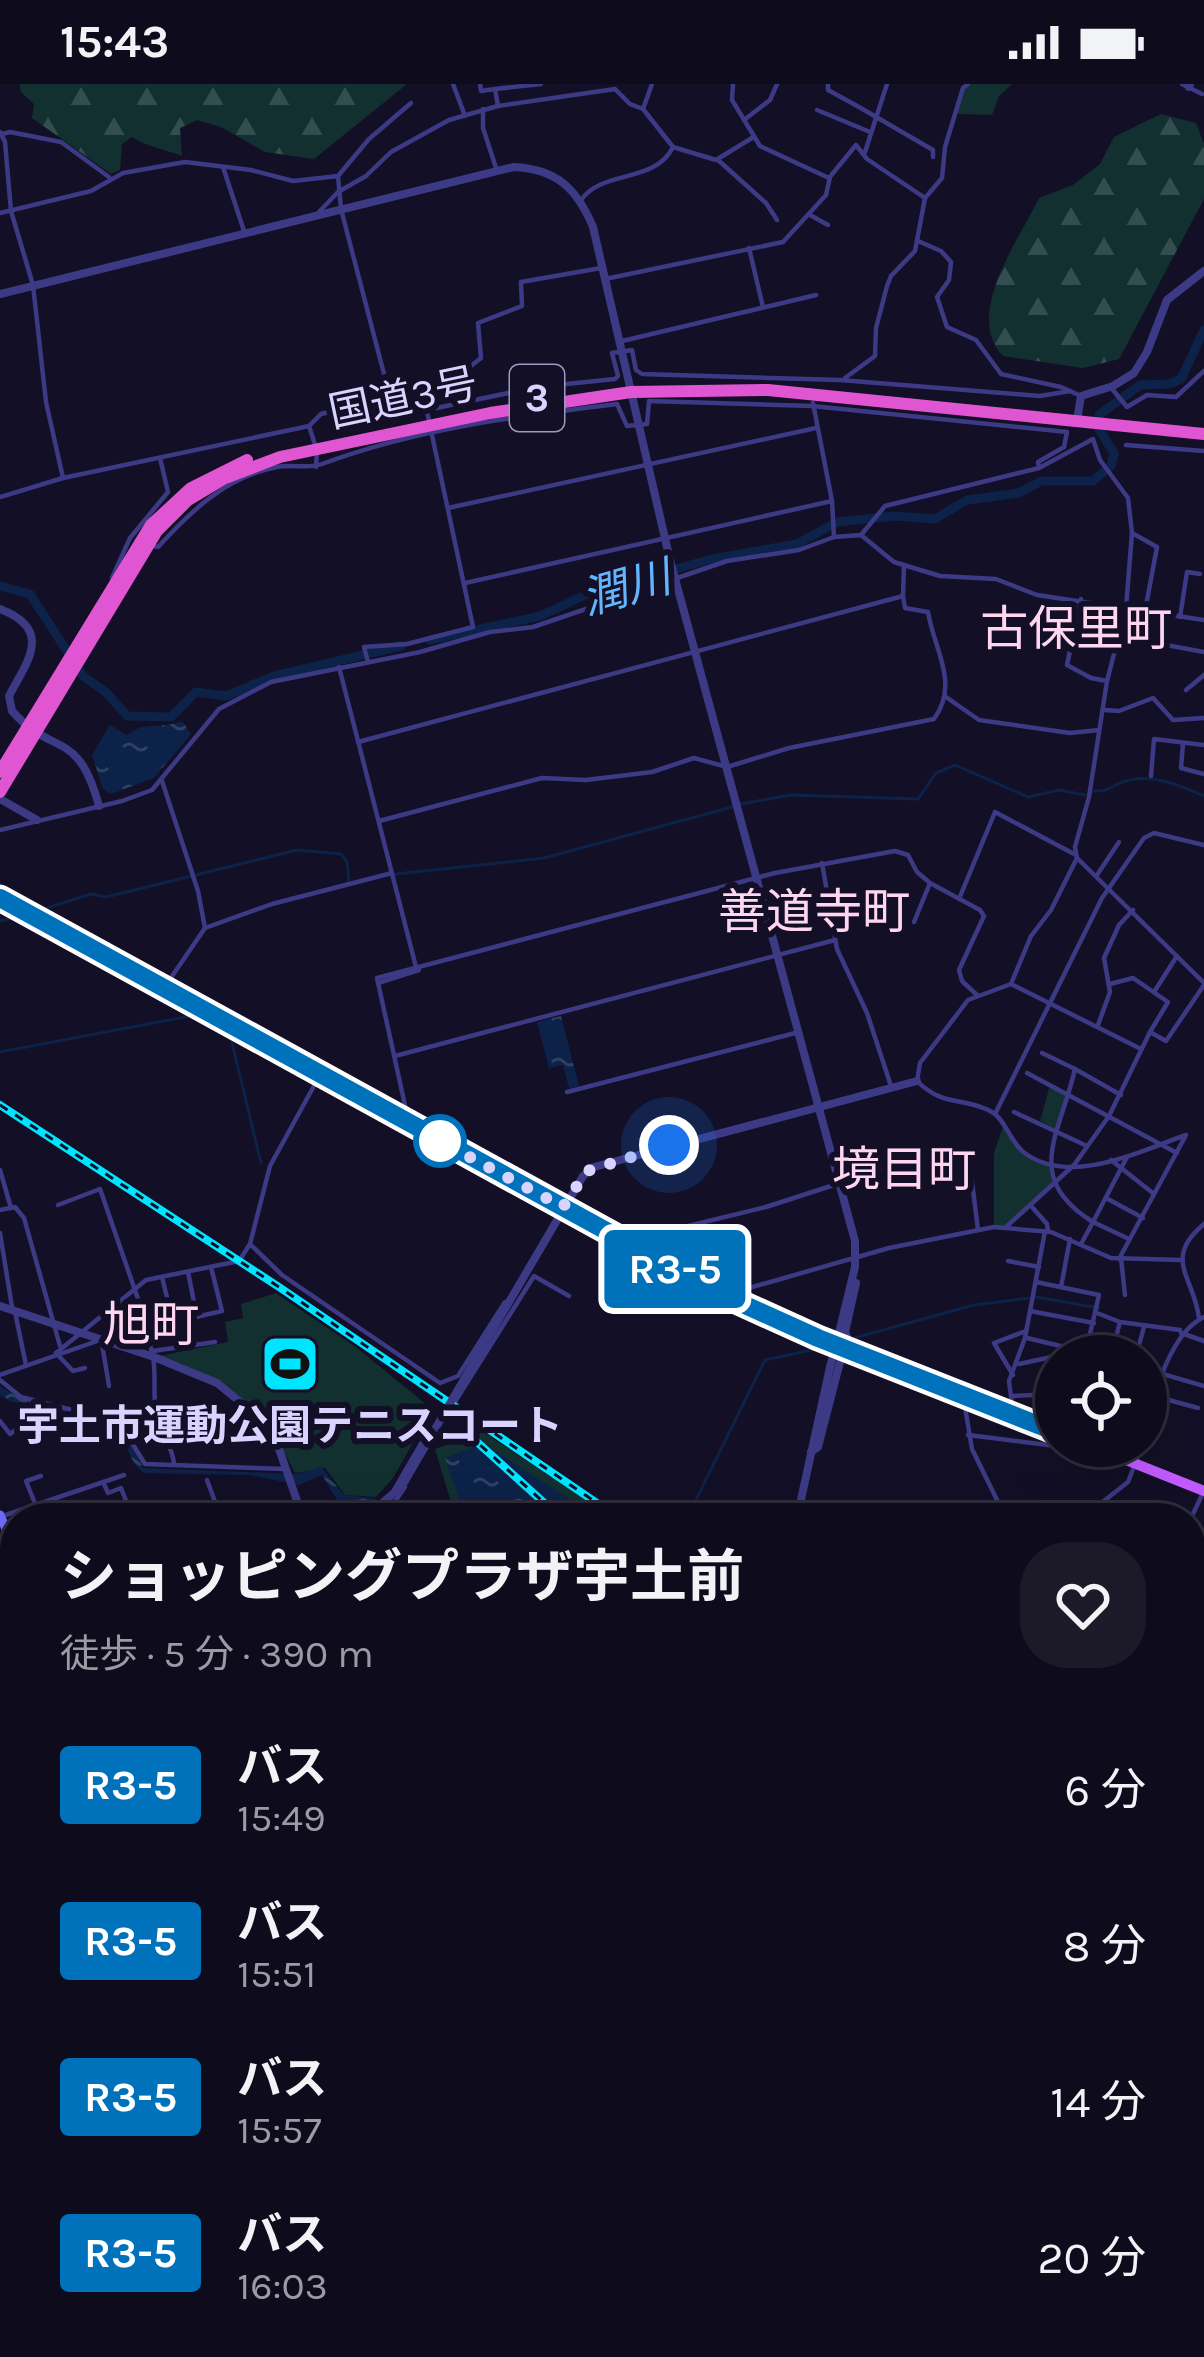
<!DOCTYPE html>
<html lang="ja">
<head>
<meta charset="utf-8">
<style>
  body { margin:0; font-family:Karla,"Noto Sans JP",sans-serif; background:#1c1929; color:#f1f3f6; height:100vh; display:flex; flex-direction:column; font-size:45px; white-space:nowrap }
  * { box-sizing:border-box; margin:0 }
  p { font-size:39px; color:#9b9ba3 }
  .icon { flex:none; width:66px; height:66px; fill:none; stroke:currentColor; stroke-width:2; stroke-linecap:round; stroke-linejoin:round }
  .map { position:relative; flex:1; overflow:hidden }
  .details { position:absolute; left:0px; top:1419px; width:1206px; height:855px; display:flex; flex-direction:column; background:#0e0b1c; border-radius:48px 48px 0 0; box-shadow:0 12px 48px #0002,0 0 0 3px #2e2b3b }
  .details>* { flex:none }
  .badge { padding:0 24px; border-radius:9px; font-size:42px; line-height:78px }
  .tools { position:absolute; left:1035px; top:1251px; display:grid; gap:24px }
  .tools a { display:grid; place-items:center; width:132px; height:132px; border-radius:50%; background:#0e0b1c; box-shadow:0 12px 48px #0002,0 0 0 3px #2e2b3b; font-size:60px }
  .you { position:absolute; width:60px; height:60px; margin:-30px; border:9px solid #fff; border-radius:50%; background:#1a73e8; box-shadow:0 0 0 18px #1a73e833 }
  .map>.badge { position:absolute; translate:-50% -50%; box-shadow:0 0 0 6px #fff }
  .round { display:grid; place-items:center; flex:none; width:126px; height:126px; border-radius:48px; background:#1c1929 }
  .head { display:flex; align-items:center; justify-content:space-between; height:204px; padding:0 60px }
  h1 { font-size:57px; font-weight:700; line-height:90px }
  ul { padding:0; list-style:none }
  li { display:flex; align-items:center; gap:36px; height:156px; padding:0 60px }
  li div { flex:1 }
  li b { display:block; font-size:45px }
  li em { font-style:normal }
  li .badge { min-width:132px; font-weight:700; text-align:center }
  .status { display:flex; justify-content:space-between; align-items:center; height:84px; padding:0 60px; background:#0e0b1c; direction:ltr }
  .status svg { height:33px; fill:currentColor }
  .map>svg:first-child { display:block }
</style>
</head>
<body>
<div class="status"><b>15:43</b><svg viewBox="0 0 49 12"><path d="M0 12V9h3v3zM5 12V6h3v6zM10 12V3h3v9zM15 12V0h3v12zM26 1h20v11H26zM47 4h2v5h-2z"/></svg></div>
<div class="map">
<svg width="1204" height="2273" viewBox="0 0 1204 2273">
  <defs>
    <pattern id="forest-firs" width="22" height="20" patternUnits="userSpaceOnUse" patternTransform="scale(3)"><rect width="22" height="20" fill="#12302f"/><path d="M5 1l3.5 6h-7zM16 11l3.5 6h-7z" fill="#344d4e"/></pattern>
    <pattern id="cemetery-stones" width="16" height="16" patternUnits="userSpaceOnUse" patternTransform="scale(3)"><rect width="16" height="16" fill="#12302f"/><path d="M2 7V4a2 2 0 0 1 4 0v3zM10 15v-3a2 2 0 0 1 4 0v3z" fill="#344d4e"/></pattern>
    <pattern id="water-ripples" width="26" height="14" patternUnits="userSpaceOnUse" patternTransform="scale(3)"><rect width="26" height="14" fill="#0c2248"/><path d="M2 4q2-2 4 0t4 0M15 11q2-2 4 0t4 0" fill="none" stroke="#2f4163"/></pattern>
  </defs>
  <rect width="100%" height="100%" fill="#130f26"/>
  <g fill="url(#forest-firs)">
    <path d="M20,0H407L314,75L265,68L221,43L197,36L180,44L182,72C164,65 148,63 132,53L122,60L120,86L111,90L32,34L34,20L21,8Z"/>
    <path d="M1161,30L1196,39L1204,60V115L1119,275L1083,284L1003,272C963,231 1019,156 1039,114L1073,101L1100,80L1114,53Z"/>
    <polygon points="1032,2259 1191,2259 1193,2263 1183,2264 1183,2273 961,2273 961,2265 979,2263 983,2272 1002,2268 1013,2271 1020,2262"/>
  </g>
  <polygon fill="url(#cemetery-stones)" points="157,2259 281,2259 281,2270 275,2273 155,2273"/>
  <g fill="#12302f">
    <polygon points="968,0 1012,0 999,12 992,31 957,30 963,4"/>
    <polygon points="1050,1001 1069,1011 1059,1047 1040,1037"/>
    <polygon points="1003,1042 1022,1067 1049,1080 1053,1103 1006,1143 994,1143 994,1069"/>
    <path d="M276,1209L357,1264L432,1325L393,1394L376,1413L345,1411L325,1384L295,1389C262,1322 230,1295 159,1272L228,1258L225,1238L243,1234L241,1220Z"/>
    <polygon points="483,1348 613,1434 525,1434 453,1425 435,1365"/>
  </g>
  <g fill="url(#water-ripples)">
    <path d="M182,637L191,650L154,694L111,710L103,705L92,671L110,641L127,651C144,636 162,646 182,637Z"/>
    <polygon points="561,932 579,1002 569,1004 563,981 549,984 537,938"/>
    <path d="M0,1302L18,1313L114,1338L126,1347L143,1384L296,1390L321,1383L344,1411L373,1414L397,1425L519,1434L387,1432L361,1420L337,1416L322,1391L299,1401L250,1391L145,1389C128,1381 130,1357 114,1345L10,1317L0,1311Z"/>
    <path d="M483,1359L577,1420L578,1422C549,1441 543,1432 513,1426C497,1424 489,1427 475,1426V1422L461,1421L445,1374Z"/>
  </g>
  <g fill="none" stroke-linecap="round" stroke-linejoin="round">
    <g stroke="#0c2248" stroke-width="3">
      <path d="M1094,707C1108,708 1111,702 1123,698C1149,688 1182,702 1204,712"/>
      <polyline points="741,720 790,711 918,715 936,689 955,681 1028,713 1059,706 1085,711"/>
      <polyline points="396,790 544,774 732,723"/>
      <polyline points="34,828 91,810 106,813 297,766 341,770 347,778 349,797"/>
      <polyline points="0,837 25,831"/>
      <polyline points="0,968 201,930 229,946 261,1079"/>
      <polyline points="1036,1213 1099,1224"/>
      <polyline points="854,1254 974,1221 1029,1214"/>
      <polyline points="687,1434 765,1276 821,1264"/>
      <polyline points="1191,2184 1204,2169"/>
    </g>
    <g stroke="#0c2248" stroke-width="9">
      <polyline points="0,502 30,510 83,592 107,609 127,632 171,633 196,608 226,612 274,592 401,562"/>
      <polyline points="430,556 540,532 592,508 712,475 797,460 837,438 894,432 935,435 967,416 1019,409 1041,397 1093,397 1111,382 1114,369 1099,345 1099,331 1140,301 1169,300 1181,295 1204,246"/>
      <polyline points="485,2273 490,2259"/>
    </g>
    <g stroke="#3d3a85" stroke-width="4.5">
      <polyline points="453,0 465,32"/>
      <polyline points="480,0 481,7 495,5 498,22"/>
      <polyline points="733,0 732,16 760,62 829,94 856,61 867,75 925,114"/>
      <polyline points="828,0 828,6 859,23 933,66 933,73"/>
      <polyline points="1182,0 1202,10"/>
      <polyline points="495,5 541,0"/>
      <polyline points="483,25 483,44 497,87"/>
      <polyline points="643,25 652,0"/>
      <polyline points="817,26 870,48"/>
      <polyline points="744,36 770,16 777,0"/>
      <polyline points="0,48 5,58 11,127 33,201 46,318 63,394"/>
      <polyline points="2,50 10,48 61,58 109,93"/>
      <polyline points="865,68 887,0"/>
      <polyline points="718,76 766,119 777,136"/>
      <polyline points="223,83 245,150"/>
      <polyline points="338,92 369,55 411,19"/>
      <path d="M581,116C603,85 655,100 673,63"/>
      <polyline points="0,129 91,107 123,89 185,78 251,86 293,97 338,92 341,125 390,313"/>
      <polyline points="317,130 338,108 366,92 391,68 449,36 498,22 615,5 630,20 643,25 673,63 716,76 752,54"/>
      <polyline points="810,131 828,141"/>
      <polyline points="918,157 941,167 951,178 949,196 937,213 947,243 976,256 1001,290 1061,303 1081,312"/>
      <polyline points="749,164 763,223"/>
      <polyline points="605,195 783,158 826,111 830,93"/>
      <polyline points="618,258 816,211"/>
      <polyline points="845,294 875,272 876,244 887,202 891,192 915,167 925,114 942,94 945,63 963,4 968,0"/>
      <polyline points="452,299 467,318"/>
      <polyline points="421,305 430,340"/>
      <polyline points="1113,306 1127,323 1147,311 1176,313 1204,287"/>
      <polyline points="813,319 832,417 834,453"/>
      <polyline points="427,326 537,303 615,295 618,292 612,269 632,266 636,286 642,290 840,296 1040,312 1070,307"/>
      <polyline points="309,342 317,367 316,383"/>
      <polyline points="1126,361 1204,367"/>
      <polyline points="0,413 63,394 309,342 321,330 451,298 481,274 478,239 522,222 521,198 601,184"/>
      <polyline points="448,424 816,344"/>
      <polyline points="1132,449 1157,463 1145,527"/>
      <polyline points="861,451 885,422 1039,384 1093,355 1100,376 1128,414 1132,449 1126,524 1107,597 1089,713 1075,763 1077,774 1051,826 1031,852 1011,900"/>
      <path d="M153,462L158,463C192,426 226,393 277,383C292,380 309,385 322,380C416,345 518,332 617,320L627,342L647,340L649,317L812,322L1067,348L1064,363L1038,378L1039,384"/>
      <polyline points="112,494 130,454 168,408 160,374"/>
      <polyline points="465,499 832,417"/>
      <polyline points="1081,515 1067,581 1091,594 1107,597"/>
      <polyline points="1180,533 1187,488 1200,490"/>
      <polyline points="1118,552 1204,568"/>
      <polyline points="368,578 364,563 407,560 473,543 432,351"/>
      <polyline points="339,583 416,883"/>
      <polyline points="1186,606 1204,591"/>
      <polyline points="946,613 979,636 1070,649 1099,646"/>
      <polyline points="1105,626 1119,627 1153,614 1173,636 1204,634"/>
      <polyline points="358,658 903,512 904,481"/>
      <polyline points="1183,659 1181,684 1204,690"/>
      <polyline points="1151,692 1154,655 1204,661"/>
      <polyline points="162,697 198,807 205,844"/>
      <path d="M379,737L542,694L586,696L652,688L694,674L727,683L789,664L934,635C960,599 934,566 928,528L905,524L903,512"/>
      <polyline points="0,746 122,717 152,706 219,625 271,598 420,568 490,548 533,543 727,477 799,466 834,453 861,451 894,478 940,492 996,495 1037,511 1204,536"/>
      <polyline points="1077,774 1204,899"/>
      <polyline points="822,779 837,865 867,929 891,1002"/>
      <polyline points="1097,791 1119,758"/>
      <polyline points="959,815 995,728 1076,771"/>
      <polyline points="914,838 930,799"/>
      <polyline points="378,899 419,886"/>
      <polyline points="1110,900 1133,894 1168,918 1150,948"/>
      <polyline points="166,901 205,844 272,820 392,789"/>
      <polyline points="1154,908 1177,872"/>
      <polyline points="1098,941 1110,908 1104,874 1119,841 1133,826"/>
      <path d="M1042,969L1075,985C1060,1051 1022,1094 1093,1138L1127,1073"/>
      <polyline points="395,972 835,856"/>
      <polyline points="1075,985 1121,1011"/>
      <polyline points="1027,989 1177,1069"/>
      <polyline points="320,991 270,1082 250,1160 282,1191 440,1299 458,1292 505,1218"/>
      <polyline points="567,1008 799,948"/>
      <polyline points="1014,1028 1087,1062"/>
      <polyline points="995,1030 1102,814 1144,754 1154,749 1204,761"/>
      <polyline points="408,1035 377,894 775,789 895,767 908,771 917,788 930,799 980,826 984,832 959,886 962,897 977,911"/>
      <polyline points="1111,1076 1154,1110"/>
      <polyline points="0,1086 11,1124"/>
      <polyline points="1106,1114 1143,1134"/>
      <polyline points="58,1121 100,1105 147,1241 143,1249 114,1259"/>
      <polyline points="1032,1123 1047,1140 1048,1147"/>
      <polyline points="0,1126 15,1123 24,1134 60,1262"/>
      <polyline points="1006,1143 1074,1081 1109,1032 1150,948 1166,957 1204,901"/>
      <polyline points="0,1149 12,1223"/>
      <polyline points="630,1156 766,1123 939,1067 968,1065 978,1146"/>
      <polyline points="1081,1160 1093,1138 1129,1155"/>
      <polyline points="1121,1174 1125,1211"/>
      <path d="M1119,1175L1186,1051C1140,1067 1072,1102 1026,1070C1010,1059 1006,1036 992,1028C963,1012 944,1024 917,997L920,979L968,916L1011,900L1141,965"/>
      <polyline points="1008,1177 1039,1183"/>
      <polyline points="188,1188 197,1233"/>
      <polyline points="162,1193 173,1238"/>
      <polyline points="1036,1198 1099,1211 1086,1267"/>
      <polyline points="1061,1203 1070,1155"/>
      <polyline points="728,1210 889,1164 994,1143 1051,1148 1111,1174 1181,1176"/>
      <polyline points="1030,1227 1094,1239"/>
      <polyline points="15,1228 26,1281"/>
      <polyline points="1097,1229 1120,1238 1111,1272"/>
      <path d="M1199,1234C1194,1193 1162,1175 1204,1140"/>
      <polyline points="1120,1238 1180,1246"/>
      <polyline points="144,1245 222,1227 211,1183"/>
      <path d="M143,1249C162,1273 150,1306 157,1334C161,1350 173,1363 174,1380"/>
      <polyline points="1181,1249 1204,1257"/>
      <polyline points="1027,1254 1102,1272"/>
      <polyline points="102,1260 109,1302"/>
      <polyline points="153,1267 215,1258"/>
      <polyline points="56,1269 146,1196 239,1177 250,1160"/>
      <polyline points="56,1269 73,1287 85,1284"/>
      <polyline points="1136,1272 1144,1243"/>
      <polyline points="1019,1280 1084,1266"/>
      <polyline points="1146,1285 1204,1302"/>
      <polyline points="0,1291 103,1255"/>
      <polyline points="1013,1291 994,1259 1026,1247"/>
      <polyline points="0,1296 21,1313 119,1338 145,1380 284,1385"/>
      <polyline points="1011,1312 1056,1310"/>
      <polyline points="1154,1312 1198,1324"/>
      <polyline points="964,1317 972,1365 999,1420"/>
      <polyline points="453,1321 534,1192 569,1212"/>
      <polyline points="1013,1328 1009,1297 1025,1254 1045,1147"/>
      <polyline points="0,1337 10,1350 23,1340 38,1344"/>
      <path d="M1146,1345C1153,1311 1171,1248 1204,1233"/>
      <polyline points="968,1351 1056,1362"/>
      <polyline points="1056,1362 1086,1362"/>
      <polyline points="207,1396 221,1434"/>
      <polyline points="54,1417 60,1434"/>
      <polyline points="394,1419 405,1403"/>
      <polyline points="1100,1420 1165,1434"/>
      <polyline points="36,1422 26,1397 41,1392"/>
      <polyline points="0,1433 124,1391"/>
      <polyline points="101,1434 128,1422 121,1404 108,1409 104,1400"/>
      <polyline points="1092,1434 1100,1420 1128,1398 1142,1362"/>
      <polyline points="1191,1434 1202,1411"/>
      <polyline points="0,1613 15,1607"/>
      <polyline points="1191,1645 1204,1645"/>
      <polyline points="0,1653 15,1647"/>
      <polyline points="0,1666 15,1714"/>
      <polyline points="0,1750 15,1746"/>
      <polyline points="1191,1777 1204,1774"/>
      <polyline points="8,1911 15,1910"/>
      <polyline points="1191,1932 1204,1932"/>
      <polyline points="0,1963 15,1962"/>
      <polyline points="0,1992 15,1991"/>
      <polyline points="1191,2069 1204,2069"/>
      <polyline points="0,2126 15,2124"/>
      <polyline points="0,2179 15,2178"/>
      <polyline points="1191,2188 1204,2173"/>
      <polyline points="0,2232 15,2232"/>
      <polyline points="1191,2237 1204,2239"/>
      <polyline points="139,2259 140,2273"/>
      <polyline points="414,2259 438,2273"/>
      <polyline points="584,2259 588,2273"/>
      <polyline points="686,2259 691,2273"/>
      <polyline points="804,2259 809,2273"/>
      <polyline points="902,2259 907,2273"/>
      <polyline points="1061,2272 1103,2261 1113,2273"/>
      <polyline points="316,2273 320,2259"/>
      <polyline points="383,2273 400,2259"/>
      <polyline points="739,2273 751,2259"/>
      <polyline points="910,2273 928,2259"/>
    </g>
    <g stroke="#3d3a85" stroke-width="8">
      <polyline points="1189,3 1190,0"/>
      <path d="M0,210L514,83C557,85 577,105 593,143L670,476L855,1157V1183L838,1253"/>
      <polyline points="1077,337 1081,312 1113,302 1134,289 1147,268 1167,216 1204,187"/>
      <path d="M0,525C55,546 26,579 9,612L12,627C54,674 78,644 99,722"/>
      <polyline points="0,715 37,736"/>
      <polyline points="0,1222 154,1273 217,1299 250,1326 279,1365 303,1434"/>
      <polyline points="502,1230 583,1092 594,1083 917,997"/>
      <polyline points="852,1265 845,1248 856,1199"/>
      <polyline points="811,1368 818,1363 841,1274 850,1270"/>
      <polyline points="396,1406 428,1351"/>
      <polyline points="797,1434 830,1283"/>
      <polyline points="0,1556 15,1551"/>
      <polyline points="1191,2201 1204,2245"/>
      <polyline points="444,2273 453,2259"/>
    </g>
    <g stroke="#6f6bff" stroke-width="9">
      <polyline points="0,1431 15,1466"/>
      <polyline points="1191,1546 1204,1545"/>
    </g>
    <g stroke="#c25bff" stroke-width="10">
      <polyline points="0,814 723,1211 818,1254 1056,1348"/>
      <polyline points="1091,1362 1204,1407"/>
    </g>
    <g stroke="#e055d1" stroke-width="12">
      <polyline points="0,688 151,441 191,404 247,376"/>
      <polyline points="0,708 157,447 188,416 223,395 280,373 490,329 631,308 768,306 1204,350"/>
    </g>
    <g stroke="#00e5ff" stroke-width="8">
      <g id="rail">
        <polyline points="0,1021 279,1203 619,1434"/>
        <polyline points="467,1349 561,1434"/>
        <polyline points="1191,1634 1204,1634"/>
        <polyline points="1191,2005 1204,2014"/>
      </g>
    </g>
    <use href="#rail" stroke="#130f26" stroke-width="3" stroke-dasharray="9" stroke-linecap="butt"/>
    <g stroke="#3d3a85" stroke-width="8">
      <polyline points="830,1283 838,1253"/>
      <polyline points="365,1434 402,1402 502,1230"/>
    </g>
  </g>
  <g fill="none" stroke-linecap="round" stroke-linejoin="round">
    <g stroke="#fff" stroke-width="27">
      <polyline id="line" points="0,814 723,1211 818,1254 1056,1348"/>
    </g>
    <use href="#line" stroke="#0072bc" stroke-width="18"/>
    <polyline stroke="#d9d4ff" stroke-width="12" stroke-dasharray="0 21.6" points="440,1057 436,1055 563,1123 587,1087 669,1061"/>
  </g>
  <defs>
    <g id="stadium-square" transform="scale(3)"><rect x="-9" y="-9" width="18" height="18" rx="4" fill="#00e5ff" stroke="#130f26"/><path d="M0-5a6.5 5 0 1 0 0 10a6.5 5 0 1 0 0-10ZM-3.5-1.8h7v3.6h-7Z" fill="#111"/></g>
  </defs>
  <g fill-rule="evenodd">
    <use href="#stadium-square" x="290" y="1280"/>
  </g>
  <circle fill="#fff" stroke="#0072bc" stroke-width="6" cx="440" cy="1057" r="24"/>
  <g text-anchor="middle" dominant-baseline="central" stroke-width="12" stroke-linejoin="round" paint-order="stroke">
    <rect fill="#130f26" stroke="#9e99be" stroke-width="3" x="510" y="281" width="54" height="66" rx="9"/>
    <g font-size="39" font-weight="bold" fill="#d9d4ff">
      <text x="537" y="314">3</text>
    </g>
    <g font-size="42" fill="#d9d4ff" stroke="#130f26">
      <text transform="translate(403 314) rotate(-12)">国道3号</text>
    </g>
    <g font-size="42" font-weight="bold" fill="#d9d4ff" stroke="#130f26">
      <text x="290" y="1342">宇土市運動公園テニスコート</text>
    </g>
    <g font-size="45" font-style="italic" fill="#62b6ff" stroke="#130f26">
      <text transform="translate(626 504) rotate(-16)">潤川</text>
    </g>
    <g font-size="48" fill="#ffd6f0" stroke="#130f26">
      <text x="1076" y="545">古保里町</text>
      <text x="814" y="828">善道寺町</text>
      <text x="904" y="1086">境目町</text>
      <text x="151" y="1241">旭町</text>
    </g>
  </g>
</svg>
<div class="tools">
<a><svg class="icon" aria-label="locate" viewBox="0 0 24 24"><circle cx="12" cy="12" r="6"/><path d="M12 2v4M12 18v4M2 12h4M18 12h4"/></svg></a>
</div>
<div class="you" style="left:669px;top:1061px"></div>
<b class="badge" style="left:675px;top:1185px;background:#0072bc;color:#fff">R3-5</b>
<section class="details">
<div class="head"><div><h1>ショッピングプラザ宇土前</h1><p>徒歩 · 5 分 · 390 m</p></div><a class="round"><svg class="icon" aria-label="heart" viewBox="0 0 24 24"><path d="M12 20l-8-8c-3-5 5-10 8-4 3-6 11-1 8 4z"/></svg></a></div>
<ul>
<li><span class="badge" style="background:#0072bc;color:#fff">R3-5</span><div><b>バス</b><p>15:49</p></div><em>6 分</em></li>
<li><span class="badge" style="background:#0072bc;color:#fff">R3-5</span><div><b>バス</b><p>15:51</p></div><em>8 分</em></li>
<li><span class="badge" style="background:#0072bc;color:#fff">R3-5</span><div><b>バス</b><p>15:57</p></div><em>14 分</em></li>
<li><span class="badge" style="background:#0072bc;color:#fff">R3-5</span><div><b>バス</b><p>16:03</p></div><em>20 分</em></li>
</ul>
</section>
</div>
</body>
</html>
